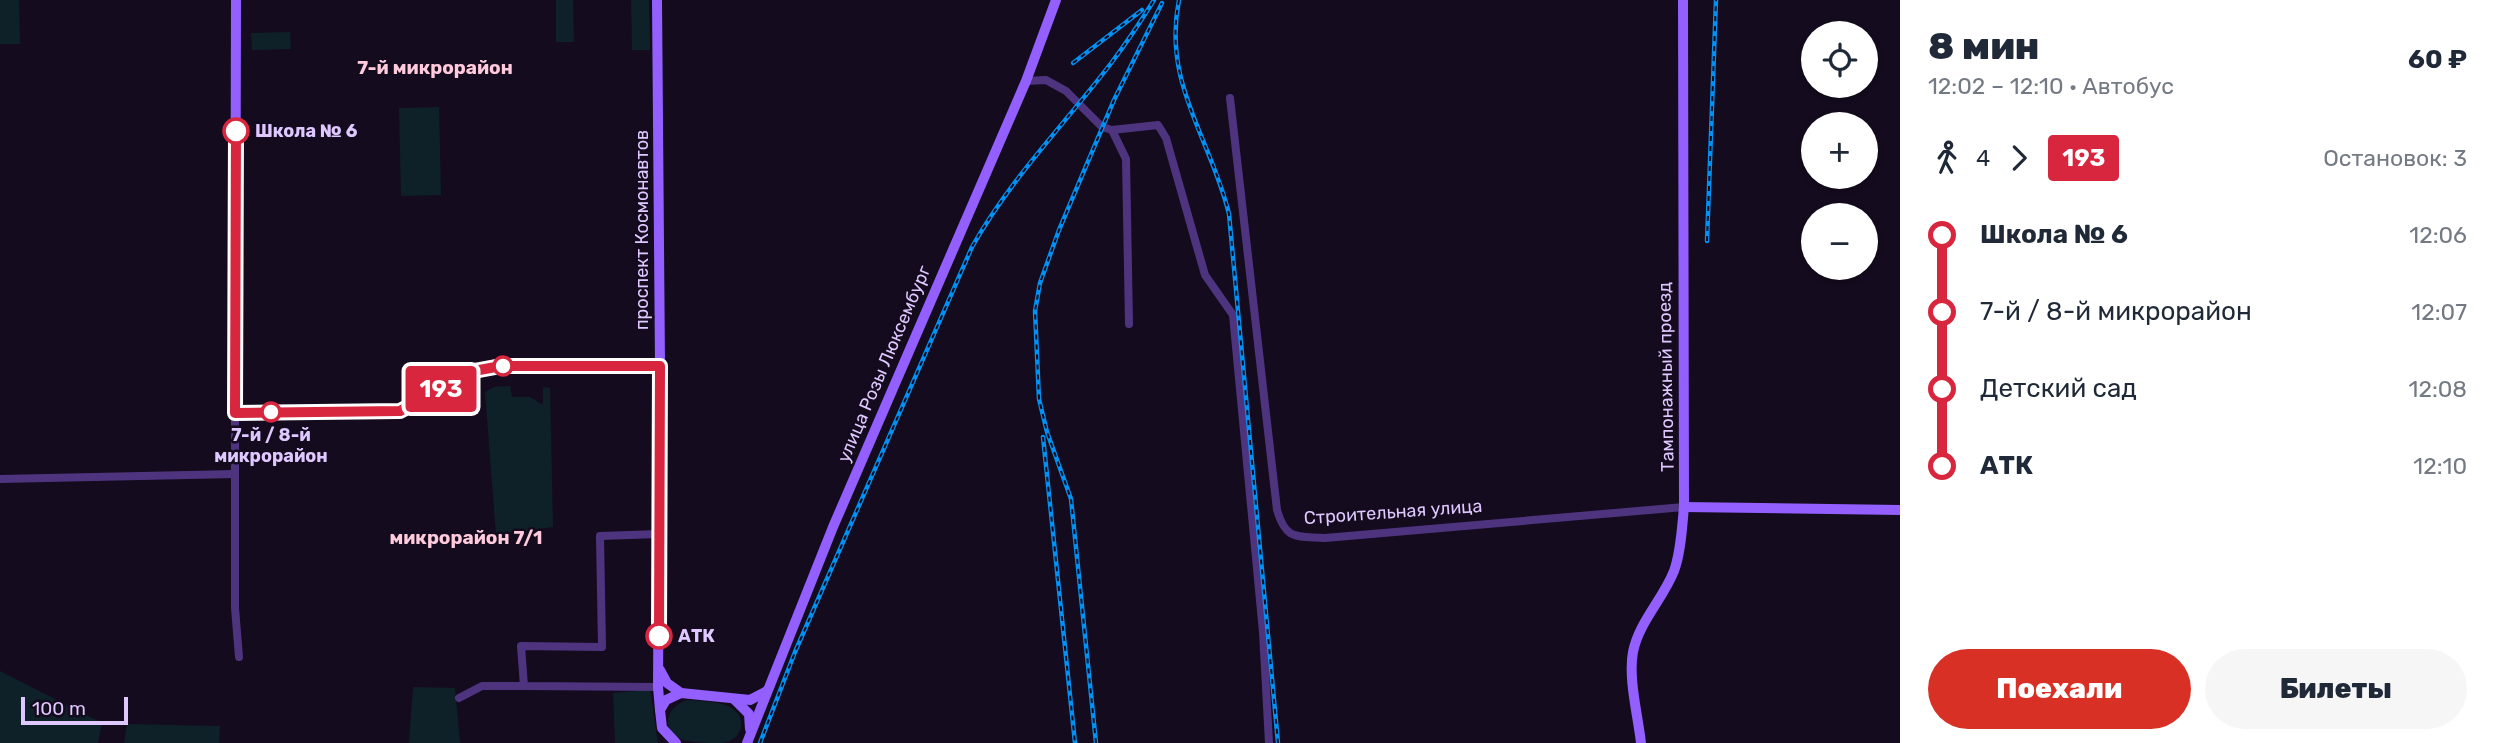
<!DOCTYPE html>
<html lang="ru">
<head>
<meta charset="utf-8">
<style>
  body { margin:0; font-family:Rubik,sans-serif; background:#f6f6f7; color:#1f2937; height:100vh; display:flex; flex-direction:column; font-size:26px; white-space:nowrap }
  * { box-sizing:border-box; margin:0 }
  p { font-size:23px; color:#747a83 }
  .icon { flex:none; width:38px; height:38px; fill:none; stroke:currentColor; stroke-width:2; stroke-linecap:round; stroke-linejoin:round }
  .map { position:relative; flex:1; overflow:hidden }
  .drawer { display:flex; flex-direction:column; background:#fff; width:595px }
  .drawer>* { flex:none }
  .badge { padding:0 14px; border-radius:5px; font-size:24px; line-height:46px }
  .fabs { position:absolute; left:1801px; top:21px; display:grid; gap:14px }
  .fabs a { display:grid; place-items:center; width:77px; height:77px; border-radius:50%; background:#fff; box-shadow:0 2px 5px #0004; font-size:35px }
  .scale { position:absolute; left:21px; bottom:18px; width:107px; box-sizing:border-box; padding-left:7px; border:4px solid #dfc8ff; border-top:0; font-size:19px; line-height:24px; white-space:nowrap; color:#dfc8ff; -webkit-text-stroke:5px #140b1e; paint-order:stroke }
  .map>.badge { position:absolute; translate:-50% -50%; box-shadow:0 0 0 4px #fff }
  .legs { display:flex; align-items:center; gap:10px; height:77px; padding:0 28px; font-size:23px }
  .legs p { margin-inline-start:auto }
  .overview { display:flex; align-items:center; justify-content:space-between; height:119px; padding:0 28px }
  h1 { font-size:38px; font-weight:800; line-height:52px }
  .primary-button { display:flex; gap:14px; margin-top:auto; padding:14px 28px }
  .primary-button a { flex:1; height:80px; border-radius:42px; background:#d93025; color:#fff; font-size:28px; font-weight:800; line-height:80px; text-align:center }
  .primary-button a+a { background:#f6f6f7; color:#1f2937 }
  ul { padding:0 28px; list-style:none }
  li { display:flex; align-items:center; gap:24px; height:77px; font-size:26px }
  li i { display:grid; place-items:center; width:10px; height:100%; margin:0 9px; background:currentColor }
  li i::after { content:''; width:18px; height:18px; margin:-9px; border:5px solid; border-radius:50%; background:#fff }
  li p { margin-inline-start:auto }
  li:first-child i { background:linear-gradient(#0000 50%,currentColor 0) }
  li:last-child i { background:linear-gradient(currentColor 50%,#0000 0) }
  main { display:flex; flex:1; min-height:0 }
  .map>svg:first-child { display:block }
</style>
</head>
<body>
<main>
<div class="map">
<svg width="1900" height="743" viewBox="0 0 1900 743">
  <rect width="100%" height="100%" fill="#140b1e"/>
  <g fill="#0e2128">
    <polygon points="0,0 19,0 20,44 0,44"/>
    <polygon points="556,0 573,0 574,42 556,42"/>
    <polygon points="631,0 649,0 650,50 632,50"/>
    <polygon points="290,32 291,49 252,50 251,33"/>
    <polygon points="439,107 441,195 401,196 399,108"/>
    <polygon points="510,386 512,397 530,397 543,405 543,387 550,388 553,527 496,535 485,392 494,387"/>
    <polygon points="0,671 102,723 98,743 0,743"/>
    <polygon points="413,687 455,688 460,743 409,743"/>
    <polygon points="650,690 658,743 615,743 613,693"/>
    <path d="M687,700C700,701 719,701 730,707C749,717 743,743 719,743C707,743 693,743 681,739C659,728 668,706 687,700Z"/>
    <polygon points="127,724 220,726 219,743 124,743"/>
  </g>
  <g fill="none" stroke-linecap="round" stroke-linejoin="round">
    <g stroke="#4e347f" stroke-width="8">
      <polyline points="1026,81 1046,80 1066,91 1102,127 1112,130 1158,125 1166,138 1205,275 1233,315 1263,632 1269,743"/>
      <path d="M1230,98L1277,510C1286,541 1297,536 1325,538L1684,507"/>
      <polyline points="1112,130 1126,159 1129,324"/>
      <polyline points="235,413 235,608 239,657"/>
      <polyline points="0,479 235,474"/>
      <polyline points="658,687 524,686 521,646 602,647 600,536 659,534"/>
      <polyline points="459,698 482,686 524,686"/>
    </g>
    <g stroke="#935fff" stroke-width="10">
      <polyline points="236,0 235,413 400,411 474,371 501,366 577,364 660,366"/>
      <polyline points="657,0 660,366 658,687 660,710"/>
      <polyline points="1684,507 1900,510"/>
      <polyline points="660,670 667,683 681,693"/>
      <polyline points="734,699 749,714 750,729"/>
      <polyline points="676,743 662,728 660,710 666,700 681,693 750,700 767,691"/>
      <polyline points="747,743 833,527 1026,81 1056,0"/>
      <path d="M1641,743C1638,716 1628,678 1633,652C1639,622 1663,599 1674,571C1681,552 1682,527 1684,507L1683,0"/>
    </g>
    <g stroke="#0091f3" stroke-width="4.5">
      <g id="rail">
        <path d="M1179,0C1162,83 1211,139 1229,214L1278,743"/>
        <polyline points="1073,63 1142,10"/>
        <polyline points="1707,241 1716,0"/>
        <polyline points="1043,437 1075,743"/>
        <path d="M760,743L795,652L972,247C1011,178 1064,125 1112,62C1127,42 1141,21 1154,0"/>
        <polyline points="1096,743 1071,499 1047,432 1039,399 1035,311 1040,283 1059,230 1114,100 1162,3"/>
      </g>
    </g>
    <use href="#rail" stroke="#140b1e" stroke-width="2" stroke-dasharray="5" stroke-linecap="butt"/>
  </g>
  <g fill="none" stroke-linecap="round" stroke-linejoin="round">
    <g stroke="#fff" stroke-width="16">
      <polyline id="line-1" points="236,131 235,413 400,411 474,371 501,366 660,366 659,636"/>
    </g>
    <use href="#line-1" stroke="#d7263d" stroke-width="10"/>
  </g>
  <g fill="#fff" stroke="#d7263d" stroke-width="3.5">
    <circle cx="236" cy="131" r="12"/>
    <circle cx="503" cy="366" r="9"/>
    <circle cx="271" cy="412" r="9"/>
    <circle cx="659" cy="636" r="12"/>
  </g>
  <g text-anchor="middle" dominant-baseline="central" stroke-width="5" stroke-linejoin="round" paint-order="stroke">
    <g font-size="18" font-weight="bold" fill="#dfc8ff" stroke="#140b1e" text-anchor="start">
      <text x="255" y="131">Школа № 6</text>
      <text x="271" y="435" text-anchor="middle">7-й / 8-й<tspan x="271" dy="21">микрорайон</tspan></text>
      <text x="678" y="636">АТК</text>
    </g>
    <g font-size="18" fill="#dfc8ff" stroke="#140b1e">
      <text transform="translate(642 230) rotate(-90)">проспект Космонавтов</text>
      <text transform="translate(884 364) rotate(-67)">улица Розы Люксембург</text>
      <text transform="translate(1666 377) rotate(-91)">Тампонажный проезд</text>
      <text transform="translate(1393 512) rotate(-4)">Строительная улица</text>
    </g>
    <g font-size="19" font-weight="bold" fill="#ffcadc" stroke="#140b1e">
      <text x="435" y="67">7-й микрорайон</text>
      <text x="466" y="537">микрорайон 7/1</text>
    </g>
  </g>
</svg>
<div class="fabs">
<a><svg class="icon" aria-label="locate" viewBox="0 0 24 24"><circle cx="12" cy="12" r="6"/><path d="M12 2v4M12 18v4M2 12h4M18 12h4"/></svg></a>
<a>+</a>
<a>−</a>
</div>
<div class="scale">100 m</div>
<b class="badge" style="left:441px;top:389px;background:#d7263d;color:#fff">193</b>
</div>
<section class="drawer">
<div class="overview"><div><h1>8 мин</h1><p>12:02 – 12:10 · Автобус</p></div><b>60 ₽</b></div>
<div class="legs"><svg class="icon" aria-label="walk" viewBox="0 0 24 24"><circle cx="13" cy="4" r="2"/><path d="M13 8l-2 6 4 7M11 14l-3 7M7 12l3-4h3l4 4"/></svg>4<svg class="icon" aria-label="forward" viewBox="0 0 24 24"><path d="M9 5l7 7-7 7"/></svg><b class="badge" style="background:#d7263d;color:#fff">193</b><p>Остановок: 3</p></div>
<ul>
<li><i style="color:#d7263d"></i><b>Школа № 6</b><p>12:06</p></li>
<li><i style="color:#d7263d"></i><span>7-й / 8-й микрорайон</span><p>12:07</p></li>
<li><i style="color:#d7263d"></i><span>Детский сад</span><p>12:08</p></li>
<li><i style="color:#d7263d"></i><b>АТК</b><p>12:10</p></li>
</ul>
<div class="primary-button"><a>Поехали</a><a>Билеты</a></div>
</section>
</main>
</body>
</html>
